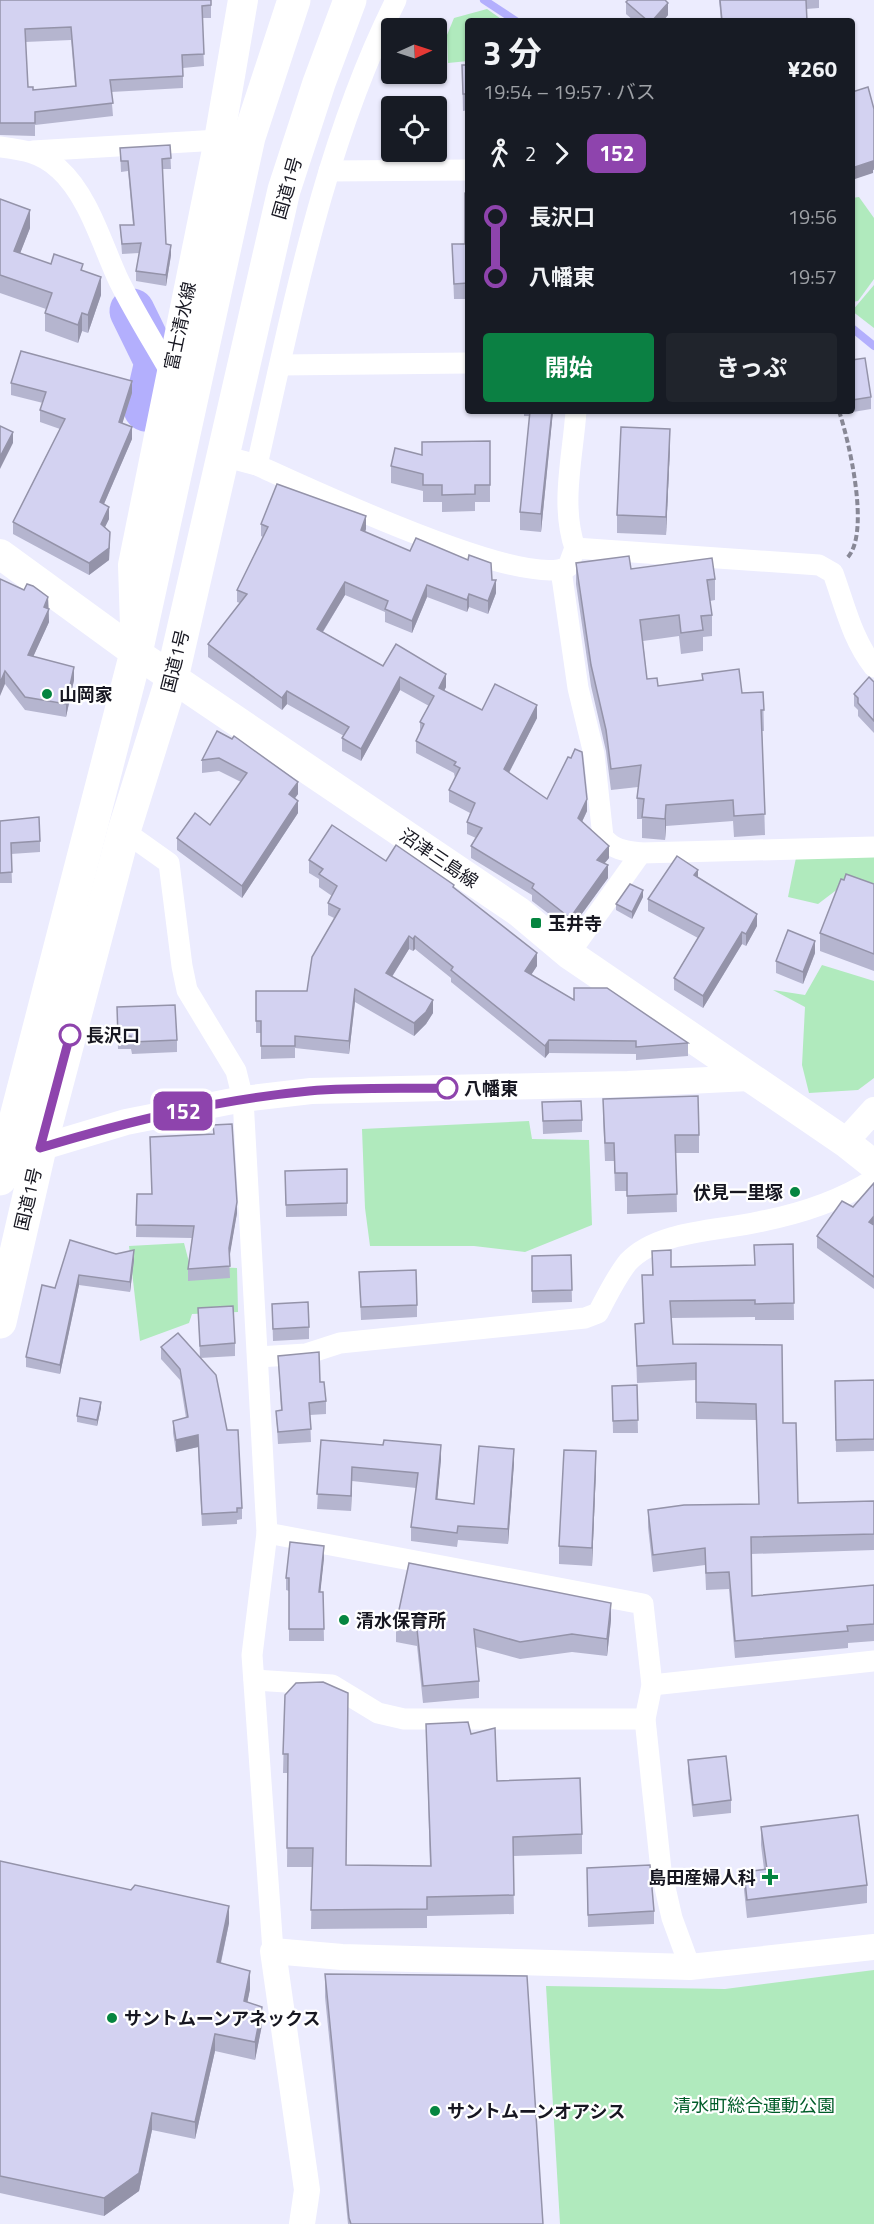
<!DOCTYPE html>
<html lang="ja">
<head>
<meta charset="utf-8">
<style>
  body { margin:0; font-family:"Titillium Web","Noto Sans JP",sans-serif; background:#20242c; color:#f1f3f6; height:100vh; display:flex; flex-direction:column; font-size:22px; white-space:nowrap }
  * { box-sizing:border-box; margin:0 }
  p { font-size:20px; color:#9ea1a6 }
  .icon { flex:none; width:33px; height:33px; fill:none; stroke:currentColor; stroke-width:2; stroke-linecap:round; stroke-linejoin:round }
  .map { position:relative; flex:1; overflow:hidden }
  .side { position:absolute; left:465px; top:18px; width:390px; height:396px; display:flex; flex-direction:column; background:#171b24; border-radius:6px; box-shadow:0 2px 4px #0004 }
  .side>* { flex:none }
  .badge { padding:0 12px; border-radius:9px; font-size:21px; line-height:39px }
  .needle { width:39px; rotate:87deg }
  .tools { position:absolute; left:381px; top:18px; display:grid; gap:12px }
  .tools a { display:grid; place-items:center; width:66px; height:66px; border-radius:6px; background:#171b24; box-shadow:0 2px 4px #0004; font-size:30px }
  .map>.badge { position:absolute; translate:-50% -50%; box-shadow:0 0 0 3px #fff }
  .legs { display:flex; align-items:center; gap:9px; height:66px; padding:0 18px; font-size:20px }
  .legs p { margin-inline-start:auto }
  .summary { display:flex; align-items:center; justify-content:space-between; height:102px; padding:0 18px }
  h1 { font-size:33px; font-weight:700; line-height:45px }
  .cta { display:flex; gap:12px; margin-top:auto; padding:12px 18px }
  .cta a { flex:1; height:69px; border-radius:6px; background:#0b8043; color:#fff; font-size:24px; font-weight:700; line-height:69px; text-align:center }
  .cta a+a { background:#20242c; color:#f1f3f6 }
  ul { padding:0 18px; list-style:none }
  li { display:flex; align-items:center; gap:21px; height:60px; font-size:22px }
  li i { display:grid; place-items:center; width:9px; height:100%; margin:0 8px; background:currentColor }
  li i::after { content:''; width:15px; height:15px; margin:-8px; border:4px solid; border-radius:50%; background:#171b24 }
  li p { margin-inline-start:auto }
  li:first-child i { background:linear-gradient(#0000 50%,currentColor 0) }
  li:last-child i { background:linear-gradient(currentColor 50%,#0000 0) }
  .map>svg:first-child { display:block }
</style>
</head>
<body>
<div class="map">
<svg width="874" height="2224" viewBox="0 0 874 2224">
  <rect width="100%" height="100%" fill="#ececfe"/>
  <g fill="#b0eabd">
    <polygon points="487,9 504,21 468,21 468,61 448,63 447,35 454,18"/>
    <polygon points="859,197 874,218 874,279 858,301 852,302 852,198"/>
    <polygon points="874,285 874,328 852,311"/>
    <polygon points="798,848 874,851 874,888 843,885 818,904 788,897"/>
    <polygon points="822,965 874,981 874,1078 858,1090 809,1093 802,1065 805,1007 773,990 805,995"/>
    <polygon points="529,1121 532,1139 589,1140 592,1225 525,1252 474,1246 370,1246 365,1208 362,1129"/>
    <polygon points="184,1243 190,1266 237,1268 238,1312 192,1314 189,1323 140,1341 129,1246"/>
    <polygon points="874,1970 874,2224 560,2224 546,1986 725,1989"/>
  </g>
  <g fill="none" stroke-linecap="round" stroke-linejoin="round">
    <g stroke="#b3affd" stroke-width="8">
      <polyline points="484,0 516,21"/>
      <polyline points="852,328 874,346"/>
    </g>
    <polyline stroke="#b3affd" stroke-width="45" points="132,311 157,362 146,409"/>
    <path stroke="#888896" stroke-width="4" stroke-dasharray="6 3" stroke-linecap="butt" d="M839,411C849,441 871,534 847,558"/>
    <g stroke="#fff" stroke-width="21">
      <path d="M0,147C23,150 41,152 59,169C89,196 102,245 119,281C135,313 154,343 171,373"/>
      <polyline points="33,151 219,140"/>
      <polyline points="329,171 468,170"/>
      <polyline points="280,365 468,363"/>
      <path d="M223,456L257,465C310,489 521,589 568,567L575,548L819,565L833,573C845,606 852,639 874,667"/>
      <path d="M257,465C293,308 323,146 396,0"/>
      <path d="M575,548C560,505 573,456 576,411"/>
      <path d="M561,570L578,688L594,754L603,837C613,850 625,851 641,853L874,847"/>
      <polyline points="124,831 169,863 182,966 187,990 236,1071 243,1099 267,1533 252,1655 273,1951"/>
      <polyline points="569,954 641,853"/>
      <path d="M258,1357L306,1354L340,1343L585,1318L598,1313C607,1296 616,1277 628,1262C658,1230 719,1231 758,1222C800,1214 838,1202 874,1179"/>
      <polyline points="267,1533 643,1604 652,1685 645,1719 661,1870 672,1918 690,1967"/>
      <polyline points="254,1680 332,1685 378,1713 404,1719 645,1719"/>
      <polyline points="652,1685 874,1661"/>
    </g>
    <g stroke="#fff" stroke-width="26">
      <polyline points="845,1142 874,1110"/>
      <polyline points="26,1152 126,1122 243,1099 311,1091 628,1084 749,1078"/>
      <polyline points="302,2224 307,2190 273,1951 342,1957 690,1967 874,1947"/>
    </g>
    <g stroke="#fff" stroke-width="30">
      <polyline points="0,554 136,653 519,912 569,954 845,1142 874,1165"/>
      <polyline points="135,626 133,565 219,140 243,0"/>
    </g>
    <g stroke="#fff" stroke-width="33">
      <polyline points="0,1179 136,653 249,137 294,0"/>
      <polyline points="0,1322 40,1148 124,831 172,678 284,190 319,83 350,0"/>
    </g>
  </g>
  <g fill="#b5b5cf" fill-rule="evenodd">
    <path d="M0,0H211V18H202L204,66L183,68V88L111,92L113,116L35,125V136L0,135ZM71,40L75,86L33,90L28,87L25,42Z"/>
    <polygon points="719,0 819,0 819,8 806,9 807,21 721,21"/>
    <polygon points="626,2 668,15 663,21 634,21 626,14"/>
    <polygon points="462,65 468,65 468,110 463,111"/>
    <polygon points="170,145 171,169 162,169 166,244 171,255 166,286 136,281 136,271 139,253 122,254 120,225 133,225 128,171 121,172 120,148"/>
    <polygon points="468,192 468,299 454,299 452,244 465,244"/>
    <polygon points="0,199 30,228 20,253 51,264 83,271 101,295 88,333 82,331 78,343 45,331 45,313 46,309 0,293"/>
    <polygon points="852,360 871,397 871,409 847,413 846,411 852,411"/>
    <polygon points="11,383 132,393 122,423 132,439 104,504 109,519 105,527 110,544 109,560 89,575 13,534 13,522 60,429 40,422 40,410 43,403 11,395"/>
    <polygon points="524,411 553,411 541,532 520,530 520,512 530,416 524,416"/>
    <polygon points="490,441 490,502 475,502 475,511 442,512 442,502 423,502 423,491 391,483 391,466 422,454"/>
    <polygon points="670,447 666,535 617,533 617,515"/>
    <polygon points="261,524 366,529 365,532 410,551 492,580 496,593 488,614 469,607 467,612 427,597 412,633 385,622 385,612 345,595 323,632 383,666 446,687 444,691 482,710 537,718 509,773 547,799 587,811 582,822 609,858 604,864 608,878 570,930 532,901 532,895 471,858 471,846 476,838 467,834 467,822 470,813 449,802 449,790 455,778 454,773 416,753 416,741 420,732 420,722 429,706 400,690 361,761 342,751 342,738 344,736 287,704 282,710 208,657 208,644 240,603 237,602 237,590 263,537 261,536"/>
    <polygon points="576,563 715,579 715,600 710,601 712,615 712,636 703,637 703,651 681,654 679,636 643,641 647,679 658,686 702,680 702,674 742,693 763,692 764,731 762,731 765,835 734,837 733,821 666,826 665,840 642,838 642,819 637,819 637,798 638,787 611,790 606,751 591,686 576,584"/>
    <polygon points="0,579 24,590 48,597 49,622 33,657 74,680 66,717 25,710 5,684"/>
    <polygon points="874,682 874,733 858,716 858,710 854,706 854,694"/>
    <polygon points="217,731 298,794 295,798 298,813 242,898 177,850 177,838 210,825 241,782 219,771 202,773 202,760"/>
    <polygon points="0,821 40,841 40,852 11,854 12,883 0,883"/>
    <polygon points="309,860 386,861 454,889 537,966 531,975 574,1000 688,1043 688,1056 636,1060 636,1054 549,1053 545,1058 451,982 451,978 415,949 413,951 409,949 392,977 433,1013 426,1024 414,1036 355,1002 349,1054 295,1048 295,1058 261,1059 261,1033 256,1033 256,991 307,991 334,918 328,915 328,903 332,896 319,887 319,879 309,873"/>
    <polygon points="698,878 757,926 746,946 742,944 703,1008 674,990 674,978 698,938 648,911 648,899"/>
    <polygon points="844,880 874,884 874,971 820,951 820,933"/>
    <polygon points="643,897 632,919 616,910 616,904"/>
    <polygon points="815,953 803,984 776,973 776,961"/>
    <polygon points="117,1007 177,1040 177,1052 132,1054 131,1049 118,1049"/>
    <polygon points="542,1102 582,1120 582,1132 543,1134"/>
    <polygon points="603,1117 699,1135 699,1153 676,1153 677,1212 627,1214 627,1191 615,1191 614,1161 605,1161"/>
    <polygon points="213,1125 237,1213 229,1257 230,1278 188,1281 188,1269 192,1238 136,1237 137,1194 152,1194 213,1134"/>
    <polygon points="347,1169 347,1216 286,1217 285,1171"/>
    <polygon points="874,1183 874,1289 817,1248 817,1236 853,1207"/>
    <polygon points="70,1240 134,1260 130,1292 79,1285 60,1374 26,1367 26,1357 55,1288"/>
    <polygon points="793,1244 794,1320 755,1320 755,1317 671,1318 673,1344 783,1423 798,1503 874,1501 874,1550 751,1554 752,1596 874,1585 874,1641 848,1643 848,1648 735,1658 729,1589 706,1590 705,1565 653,1572 648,1527 648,1510 759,1504 756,1420 696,1419 696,1380 637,1383 635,1324 643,1323 642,1275 652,1275 652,1251 671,1267 754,1265"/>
    <polygon points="571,1255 572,1302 532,1303 532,1256"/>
    <polygon points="359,1272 417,1305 417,1317 361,1320"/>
    <polygon points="272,1304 309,1327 309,1339 273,1341"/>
    <polygon points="198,1308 235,1343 235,1356 200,1358"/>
    <polygon points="178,1333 242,1508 242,1519 237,1520 237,1524 202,1526 198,1447 176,1452 173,1433 173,1421 186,1418 180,1380 161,1359 161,1347"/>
    <polygon points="278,1356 320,1382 326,1401 326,1414 310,1415 311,1442 278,1444 276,1411 281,1410"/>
    <polygon points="874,1380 874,1451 836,1452 835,1381"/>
    <polygon points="637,1385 638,1433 613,1433 612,1386"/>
    <polygon points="101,1408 97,1426 77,1422 77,1416"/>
    <polygon points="321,1440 441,1459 437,1500 474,1504 514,1463 508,1544 458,1540 457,1547 411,1541 411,1527 416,1488 352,1481 351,1511 317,1509"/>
    <polygon points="596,1469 592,1566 559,1564 559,1546"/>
    <polygon points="324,1558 320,1592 323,1592 324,1641 289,1641 289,1591 286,1590 286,1578"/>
    <polygon points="611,1620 607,1656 572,1652 520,1659 476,1647 479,1681 479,1698 423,1703 417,1646 396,1642 396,1624"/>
    <polygon points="285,1695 346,1865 430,1866 426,1724 471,1734 497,1781 582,1834 582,1854 513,1856 514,1914 427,1916 427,1928 311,1929 312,1867 287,1867 288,1773 283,1773"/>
    <polygon points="688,1760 731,1800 731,1813 693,1817 688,1773"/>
    <polygon points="761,1827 867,1885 867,1903 747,1918 744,1890 744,1872 764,1869 761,1845"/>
    <polygon points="0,1861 229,1923 221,1963 250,1989 247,2003 262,2025 255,2060 215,2051 195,2139 152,2130 139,2191 104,2216 0,2193"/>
    <polygon points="587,1868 654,1911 654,1924 588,1927"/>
    <polygon points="325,1974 543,2224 348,2224 325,1997"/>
  </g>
  <g fill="#9493a9">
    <polygon points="668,3 668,15 663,21 652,21"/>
    <polygon points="873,161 873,173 852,180 852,168"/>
    <polygon points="30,210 30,228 14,269 14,251"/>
    <polygon points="171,245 171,255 166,286 166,275"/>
    <polygon points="101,277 101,295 88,333 88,315"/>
    <polygon points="82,313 82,331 78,343 78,325"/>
    <polygon points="132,381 132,393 119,434 119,422"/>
    <polygon points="552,411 553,411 541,532 541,514"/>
    <polygon points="132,427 132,439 100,513 100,502"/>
    <polygon points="670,429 670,447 666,535 666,517"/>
    <polygon points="13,432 13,443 0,469 0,457"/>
    <polygon points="109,507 109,519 101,535 101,524"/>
    <polygon points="366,516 366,529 361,543 361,530"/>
    <polygon points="110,532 109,560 89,575 89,563"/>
    <polygon points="496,580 496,593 488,614 488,601"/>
    <polygon points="345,582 345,595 317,641 317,629"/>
    <polygon points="427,585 427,597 412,633 412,621"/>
    <polygon points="469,594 469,607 467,612 467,600"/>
    <polygon points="48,597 49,622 28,668 28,655"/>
    <polygon points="74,667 74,680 66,717 66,704"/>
    <polygon points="5,671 5,684 0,696 0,683"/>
    <polygon points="446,674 446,687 439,701 439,688"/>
    <polygon points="400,677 400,690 361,761 361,749"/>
    <polygon points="287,691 287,704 282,710 282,698"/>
    <polygon points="537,705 537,718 504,782 504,769"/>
    <polygon points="298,782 298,794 289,806 289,794"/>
    <polygon points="587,799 587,811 578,830 578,818"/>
    <polygon points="298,801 298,813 242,898 242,886"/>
    <polygon points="666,805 666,826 665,840 665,819"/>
    <polygon points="609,846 609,858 597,872 597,860"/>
    <polygon points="608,865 608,878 570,930 570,918"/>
    <polygon points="698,870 698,882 694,875"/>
    <polygon points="643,890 643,897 632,919 632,912"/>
    <polygon points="757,914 757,926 746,946 746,934"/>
    <polygon points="742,932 742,944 703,1008 703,996"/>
    <polygon points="409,936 409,949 386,986 386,973"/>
    <polygon points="415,936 415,949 413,951 413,939"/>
    <polygon points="815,941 815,953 803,984 803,972"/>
    <polygon points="537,953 537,966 525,984 525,971"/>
    <polygon points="355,989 355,1002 349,1054 349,1041"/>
    <polygon points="433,1000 433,1013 426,1024 414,1036 414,1023"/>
    <polygon points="549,1040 549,1053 545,1058 545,1046"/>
    <polygon points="237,1202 237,1213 229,1260 229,1248"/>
    <polygon points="874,1216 874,1228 869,1222"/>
    <polygon points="134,1250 134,1260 130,1292 130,1282"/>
    <polygon points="79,1275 79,1285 60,1374 60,1365"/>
    <polygon points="101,1402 101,1408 97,1426 97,1420"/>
    <polygon points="198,1435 198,1447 176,1452 176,1440"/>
    <polygon points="441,1445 441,1459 436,1514 436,1499"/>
    <polygon points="514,1449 514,1463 508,1544 508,1529"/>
    <polygon points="596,1451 596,1469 592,1566 592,1548"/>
    <polygon points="352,1467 352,1481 351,1511 351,1496"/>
    <polygon points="324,1546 324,1558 319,1605 319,1592"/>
    <polygon points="611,1603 611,1620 607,1656 607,1639"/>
    <polygon points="229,1906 229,1923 217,1980 217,1962"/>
    <polygon points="250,1971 250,1989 244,2019 244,2001"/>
    <polygon points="262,2007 262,2025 255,2060 255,2042"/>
    <polygon points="215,2034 215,2051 195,2139 195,2122"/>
    <polygon points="152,2113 152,2130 139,2191 104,2216 104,2198"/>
  </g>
  <g fill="#d3d2f1" stroke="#9493a9" stroke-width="1.5" fill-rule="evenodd">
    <path d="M0,0H211V5L202,6L204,54L182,55L183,76L110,80L113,103L35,112V123H0ZM71,27L76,86L33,90V87H28L25,29Z"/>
    <polygon points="628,0 665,0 668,3 652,21 648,21 626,2"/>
    <polygon points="720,0 806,0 807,21 722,21"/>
    <polygon points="462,65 468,65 468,94 463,94"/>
    <polygon points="868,87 874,109 874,170 873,161 852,168 852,92"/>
    <polygon points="170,145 171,158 162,159 166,244 171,245 166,275 136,271 141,243 122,244 120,225 134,225 128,161 121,161 120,148"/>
    <polygon points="468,192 468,283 454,284 452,244 465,244 465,193"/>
    <polygon points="0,199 30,210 14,251 51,264 54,254 83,264 81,270 101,277 88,315 82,313 78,325 45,313 52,293 0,275"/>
    <polygon points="21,351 132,381 119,422 132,427 100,502 109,507 101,524 110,532 109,548 89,563 13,522 65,419 40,410 46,392 11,383"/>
    <polygon points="865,358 871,397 852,400 852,360"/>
    <polygon points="530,411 552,411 541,514 520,512"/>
    <polygon points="0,426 13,432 0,457"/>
    <polygon points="621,427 670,429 666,517 617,515"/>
    <polygon points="490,441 490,485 475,485 475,494 442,495 442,485 423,485 423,474 391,466 395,448 422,455 422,442"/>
    <polygon points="277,484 366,516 361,530 410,551 416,538 468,560 469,555 491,563 492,580 496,580 488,601 469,594 467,600 427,585 412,621 385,609 388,601 345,582 317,629 383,666 396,644 446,674 439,688 482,710 495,684 537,705 504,769 547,799 568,757 571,758 575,749 582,752 587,799 578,818 609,846 597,860 608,865 570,918 532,888 534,884 471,846 482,828 467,822 475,803 449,790 460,768 454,765 456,762 416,741 424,724 420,722 434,696 400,677 361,749 342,738 349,727 287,691 282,698 208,644 247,594 237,590 268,527 261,524"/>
    <polygon points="629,556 631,569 712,558 715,579 707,580 712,615 701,616 703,630 681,633 679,615 640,620 647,679 657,678 658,686 703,680 702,674 739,669 742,693 763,692 764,710 761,710 765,814 734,816 733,800 666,805 665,819 642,817 644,799 637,798 641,765 611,769 606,730 591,665 576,563"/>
    <polygon points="0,579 24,590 27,584 33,586 48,597 44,607 49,609 28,655 74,667 66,704 25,697 5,671 0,683"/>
    <polygon points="869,677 874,682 874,721 858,703 858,698 854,694"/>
    <polygon points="217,731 232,739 234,736 298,782 289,794 298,801 242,886 177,838 195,813 210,825 247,773 219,758 202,760"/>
    <polygon points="39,817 40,841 11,843 12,872 0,873 0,821"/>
    <polygon points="332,825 386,861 396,845 454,885 453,887 537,953 525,971 574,1000 574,988 607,988 688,1043 636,1047 636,1041 549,1040 545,1046 451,970 453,967 415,936 413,939 409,936 386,973 433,1000 426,1012 414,1023 355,989 349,1041 295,1036 295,1046 261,1046 261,1021 256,1021 256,991 307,991 312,957 340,909 328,903 337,886 319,874 323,869 309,860"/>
    <polygon points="677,856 698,870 694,875 757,914 746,934 742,932 703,996 674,978 704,928 648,899"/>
    <polygon points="846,874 874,884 874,954 820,933 841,879 844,880"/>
    <polygon points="630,884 643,890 632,912 616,904"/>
    <polygon points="788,930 815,941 803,972 776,961"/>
    <polygon points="175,1005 177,1040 132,1042 131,1036 118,1037 117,1007"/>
    <polygon points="698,1096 699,1135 675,1135 677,1194 627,1196 627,1173 615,1173 614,1143 605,1143 603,1099"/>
    <polygon points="581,1101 582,1120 543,1121 542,1102"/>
    <polygon points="232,1124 237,1202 229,1248 230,1266 188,1269 194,1226 136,1225 137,1194 152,1194 150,1137 214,1134 213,1125"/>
    <polygon points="347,1169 347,1203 286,1205 285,1171"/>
    <polygon points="874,1183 874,1216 869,1222 874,1225 874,1277 817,1236 842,1201 853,1207"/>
    <polygon points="70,1240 116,1254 134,1250 130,1282 79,1275 60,1365 26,1357 42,1285 55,1288"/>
    <polygon points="793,1244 794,1303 755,1304 755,1300 670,1301 673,1344 782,1345 783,1423 796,1423 798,1503 874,1501 874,1534 751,1537 752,1596 874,1585 874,1624 847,1626 848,1631 735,1641 729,1572 706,1573 705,1548 653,1555 648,1510 684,1505 759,1504 756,1404 696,1402 696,1363 637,1366 635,1324 644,1323 642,1275 653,1275 652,1251 671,1250 671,1267 755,1265 754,1245"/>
    <polygon points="571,1255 572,1290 532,1291 532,1256"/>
    <polygon points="416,1270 417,1305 361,1307 359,1272"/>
    <polygon points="308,1302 309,1327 273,1329 272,1304"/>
    <polygon points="233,1306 235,1343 200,1346 198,1308"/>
    <polygon points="178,1333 216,1375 227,1430 238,1430 242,1508 237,1508 237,1512 202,1514 198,1435 176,1440 173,1421 188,1417 180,1369 161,1347"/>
    <polygon points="319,1352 320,1382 324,1382 326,1401 309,1403 311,1429 278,1432 276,1411 282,1410 278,1356"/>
    <polygon points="874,1380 874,1439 836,1440 835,1381"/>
    <polygon points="637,1385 638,1420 613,1421 612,1386"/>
    <polygon points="80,1398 101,1402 97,1420 77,1416"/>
    <polygon points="321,1440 383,1445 384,1440 441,1445 436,1499 474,1504 479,1446 514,1449 508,1529 458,1526 457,1533 411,1527 418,1473 352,1467 351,1496 317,1494"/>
    <polygon points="564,1450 596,1451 592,1548 559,1546"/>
    <polygon points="290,1542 324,1546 319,1592 323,1592 324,1629 289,1629 289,1578 286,1578"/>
    <polygon points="409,1563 611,1603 607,1639 572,1634 520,1642 474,1629 479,1681 423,1686 417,1629 396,1624"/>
    <polygon points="323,1682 348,1693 346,1865 431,1866 426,1724 468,1722 471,1734 495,1728 497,1781 580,1778 582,1834 513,1837 514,1895 427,1897 427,1909 311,1910 313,1848 287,1848 288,1754 283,1754 285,1695 296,1683"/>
    <polygon points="726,1756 731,1800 693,1805 688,1760"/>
    <polygon points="858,1815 867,1885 747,1900 744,1872 767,1869 761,1827"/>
    <polygon points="0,1861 131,1890 135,1885 229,1906 217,1962 250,1971 244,2001 262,2007 255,2042 215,2034 195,2122 152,2113 139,2173 104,2198 0,2176"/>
    <polygon points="650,1865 654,1911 588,1915 587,1868"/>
    <polygon points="325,1974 527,1976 543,2224 351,2224 349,2218"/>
  </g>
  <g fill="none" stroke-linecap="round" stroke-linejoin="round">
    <g stroke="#fff" stroke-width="14">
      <path id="line-1" d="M70,1035L40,1148C129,1121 216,1100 309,1091C354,1087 401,1089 447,1088"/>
    </g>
    <use href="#line-1" stroke="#8e44ad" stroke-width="9"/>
  </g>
  <g fill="#058540" stroke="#fff" stroke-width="2">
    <circle cx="47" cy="694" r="6"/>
    <rect x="530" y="917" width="12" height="12" rx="3"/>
    <circle cx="795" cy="1192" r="6"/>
    <circle cx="344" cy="1620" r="6"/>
    <path d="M767 1868h6v6h6v6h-6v6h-6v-6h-6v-6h6z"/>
    <circle cx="112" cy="2018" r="6"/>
    <circle cx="435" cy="2111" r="6"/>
  </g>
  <g fill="#fff" stroke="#8e44ad" stroke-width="3">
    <circle cx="70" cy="1035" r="10"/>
    <circle cx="447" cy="1088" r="10"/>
  </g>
  <g text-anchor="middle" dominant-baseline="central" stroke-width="4.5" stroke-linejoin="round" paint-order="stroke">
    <g font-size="18" fill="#171721" stroke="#fff">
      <text transform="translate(287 188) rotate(-74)">国道1号</text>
      <text transform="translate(180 326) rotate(-78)">富士清水線</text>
      <text transform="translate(175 661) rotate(-76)">国道1号</text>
      <text transform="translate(439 858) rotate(34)">沼津三島線</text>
      <text transform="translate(28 1199) rotate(-77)">国道1号</text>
    </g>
    <g font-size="18" font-weight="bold" fill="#171721" stroke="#fff" text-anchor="start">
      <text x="59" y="694">山岡家</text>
      <text x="548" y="923">玉井寺</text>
      <text x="783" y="1192" text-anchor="end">伏見一里塚</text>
      <text x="356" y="1620">清水保育所</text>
      <text x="756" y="1877" text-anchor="end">島田産婦人科</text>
      <text x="124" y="2018">サントムーンアネックス</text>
      <text x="447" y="2111">サントムーンオアシス</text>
    </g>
    <g font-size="18" font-weight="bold" fill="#171721" stroke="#fff" text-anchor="start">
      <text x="86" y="1035">長沢口</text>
      <text x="464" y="1088">八幡東</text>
    </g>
    <g font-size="18" fill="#005d29" stroke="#fff">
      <text x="754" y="2105">清水町総合運動公園</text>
    </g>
  </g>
</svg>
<div class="tools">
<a><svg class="needle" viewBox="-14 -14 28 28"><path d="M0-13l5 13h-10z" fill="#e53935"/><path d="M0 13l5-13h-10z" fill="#9ea1a6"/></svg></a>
<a><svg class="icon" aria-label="locate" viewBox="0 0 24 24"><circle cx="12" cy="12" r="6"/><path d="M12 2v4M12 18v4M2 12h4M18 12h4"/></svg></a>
</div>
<b class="badge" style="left:183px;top:1111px;background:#8e44ad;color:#fff">152</b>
<section class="side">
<div class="summary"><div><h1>3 分</h1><p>19:54 – 19:57 · バス</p></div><b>¥260</b></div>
<div class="legs"><svg class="icon" aria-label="walk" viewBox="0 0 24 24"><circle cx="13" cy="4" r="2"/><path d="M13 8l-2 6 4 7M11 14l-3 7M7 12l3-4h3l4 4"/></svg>2<svg class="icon" aria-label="forward" viewBox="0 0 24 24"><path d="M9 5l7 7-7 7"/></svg><b class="badge" style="background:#8e44ad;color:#fff">152</b></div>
<ul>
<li><i style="color:#8e44ad"></i><b>長沢口</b><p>19:56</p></li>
<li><i style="color:#8e44ad"></i><b>八幡東</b><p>19:57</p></li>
</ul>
<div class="cta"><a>開始</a><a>きっぷ</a></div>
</section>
</div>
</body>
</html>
